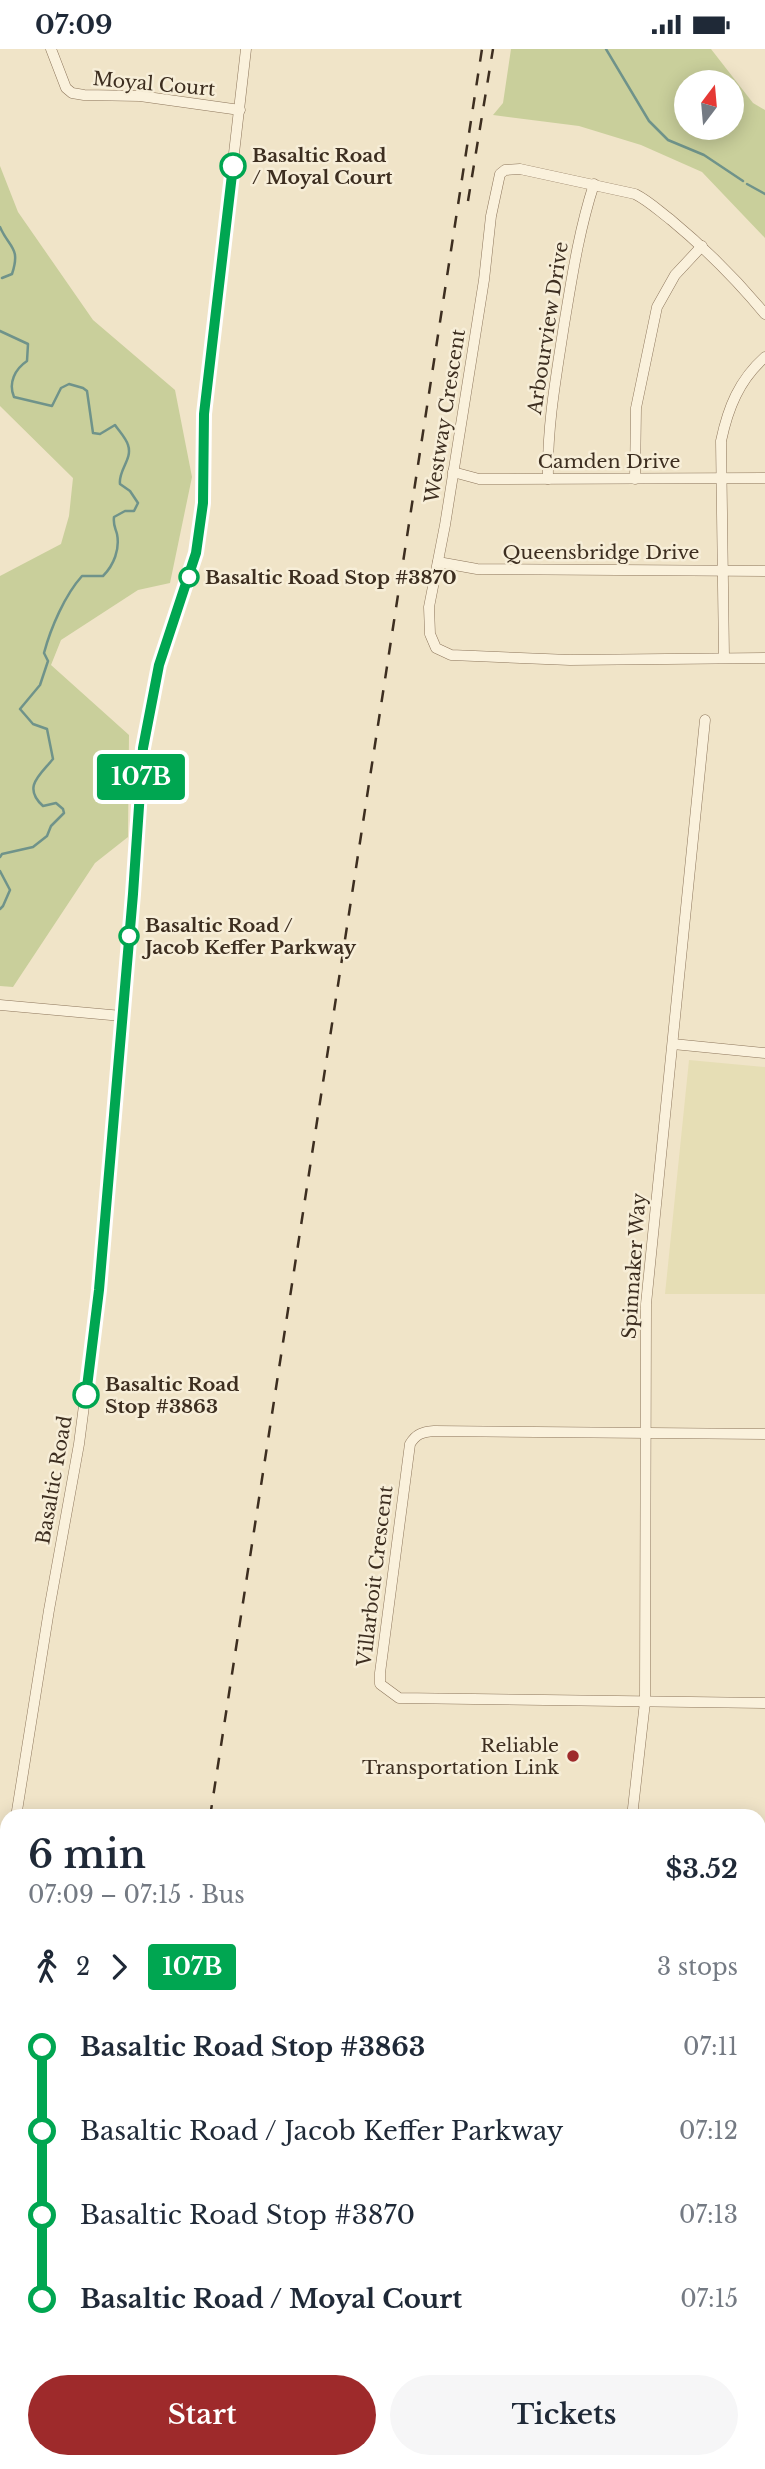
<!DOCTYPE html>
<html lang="en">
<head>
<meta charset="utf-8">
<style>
  body { margin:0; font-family:"Libre Baskerville",serif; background:#f6f6f7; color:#1f2937; height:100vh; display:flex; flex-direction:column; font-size:26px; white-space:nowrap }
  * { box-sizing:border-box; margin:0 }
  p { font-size:23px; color:#747a83 }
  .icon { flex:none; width:38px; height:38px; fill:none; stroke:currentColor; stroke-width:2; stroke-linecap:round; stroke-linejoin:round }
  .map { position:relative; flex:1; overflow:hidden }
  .details { position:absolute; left:0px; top:1760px; width:766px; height:660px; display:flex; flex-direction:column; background:#fff; border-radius:21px 21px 0 0; box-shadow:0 4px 18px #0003 }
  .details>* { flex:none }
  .badge { padding:0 14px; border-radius:5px; font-size:24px; line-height:46px }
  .needle { width:46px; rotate:16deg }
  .buttons { position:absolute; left:674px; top:21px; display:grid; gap:14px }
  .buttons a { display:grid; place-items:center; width:70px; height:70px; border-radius:50%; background:#fff; box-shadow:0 4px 18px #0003; font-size:35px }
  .map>.badge { position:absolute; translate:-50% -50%; box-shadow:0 0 0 4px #fff }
  .legs { display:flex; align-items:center; gap:10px; height:77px; padding:0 28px; font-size:23px }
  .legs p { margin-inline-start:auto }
  .summary { display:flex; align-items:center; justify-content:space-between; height:119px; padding:0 28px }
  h1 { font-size:38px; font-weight:600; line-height:52px }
  .primary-button { display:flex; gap:14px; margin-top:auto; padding:14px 28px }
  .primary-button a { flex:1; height:80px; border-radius:42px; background:#9e2a2b; color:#fff; font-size:28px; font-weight:600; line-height:80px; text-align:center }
  .primary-button a+a { background:#f6f6f7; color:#1f2937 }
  ul { padding:0 28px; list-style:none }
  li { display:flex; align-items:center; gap:24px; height:84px; font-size:26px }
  li i { display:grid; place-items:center; width:10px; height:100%; margin:0 9px; background:currentColor }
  li i::after { content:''; width:18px; height:18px; margin:-9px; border:5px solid; border-radius:50%; background:#fff }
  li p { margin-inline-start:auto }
  li:first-child i { background:linear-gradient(#0000 50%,currentColor 0) }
  li:last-child i { background:linear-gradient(currentColor 50%,#0000 0) }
  .status { display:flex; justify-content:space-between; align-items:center; height:49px; padding:0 35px; background:#fff; direction:ltr }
  .status svg { height:19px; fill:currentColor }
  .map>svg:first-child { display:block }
</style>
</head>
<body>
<div class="status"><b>07:09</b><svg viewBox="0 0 49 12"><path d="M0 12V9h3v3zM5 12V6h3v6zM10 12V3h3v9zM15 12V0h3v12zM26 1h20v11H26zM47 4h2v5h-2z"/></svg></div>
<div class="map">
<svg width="765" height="2420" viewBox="0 0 765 2420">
  <rect width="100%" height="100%" fill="#f0e4c8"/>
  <polygon fill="#e6deb5" points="689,1011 765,1018 765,1245 665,1245"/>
  <g fill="#c9cf9b" fill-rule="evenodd">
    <path d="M511,0H711L753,54L765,61V189L702,123L641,96L579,77L493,66L503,54ZM732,33V79H686V33Z"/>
    <polygon points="0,117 18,163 93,271 175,341 192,428 170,534 138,541 61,591 51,616 129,686 128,788 95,814 13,938 0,937 0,527 61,495 69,467 73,429 0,357"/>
    <polygon points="0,2388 7,2388 7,2413 90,2413 89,2420 0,2420"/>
  </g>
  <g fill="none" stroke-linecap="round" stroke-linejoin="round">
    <g stroke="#6f938a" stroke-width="2.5">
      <polyline points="606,0 649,72 668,91 704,106 743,132"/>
      <polyline points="747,135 765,145"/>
      <path d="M0,178C9,199 21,198 12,225L2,229"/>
      <path d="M0,282L28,295L27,312C15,320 8,334 14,348L52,357L61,339L69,335L83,339L87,342L93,384L100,385L115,376C119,382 126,389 128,396C133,410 118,421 120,435L130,442L138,454L134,462H125L114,468C113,476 115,478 117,485C120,500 114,516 103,527H82C65,546 51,578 44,604L48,612L40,636L20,660L33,675L47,680L53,710C40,726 22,738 43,757L56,754L63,760L64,764L51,777L47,787L33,798L2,805L0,808"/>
      <polyline points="0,822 10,841 3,857 0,860"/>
    </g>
    <g stroke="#8d765c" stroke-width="11">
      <g id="minor">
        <polyline points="51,0 66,39 72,44 84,46 140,47 240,61"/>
        <path d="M765,265C736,230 706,200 671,171C659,162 649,152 635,145L520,120L505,121L500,125L491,167L484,231L445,476L429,558L430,585L436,599L451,606L570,611L765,609"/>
        <polyline points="453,423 479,430 499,430 765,429"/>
        <path d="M548,430C547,377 556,328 564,276C572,228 579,181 594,135"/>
        <polyline points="635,430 636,359 657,258 675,226 702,197"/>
        <polyline points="438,513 477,520 765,522"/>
        <path d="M724,608L721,392C728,359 739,331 765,308"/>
        <polyline points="0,956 122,967"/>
        <polyline points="673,995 765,1004"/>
        <path d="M765,1385L434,1382C422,1383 416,1385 410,1395L380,1624V1635L399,1649L765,1654"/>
        <polyline points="16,1768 49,1561 79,1395 99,1241 146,678 159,616 196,504 203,454 204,365 246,0"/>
        <polyline points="632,1768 645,1653 646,1255 705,671"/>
        <polyline points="0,1868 7,1823"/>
        <polyline points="760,2043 765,2043"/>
        <polyline points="574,2420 574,2413"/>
      </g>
    </g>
    <g stroke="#5b4430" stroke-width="14">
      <g id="major">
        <polyline points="760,2354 765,2354"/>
        <polyline points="0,2361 7,2361"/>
      </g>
    </g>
    <use href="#minor" stroke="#faf1dc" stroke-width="10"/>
    <use href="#major" stroke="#f3d9a0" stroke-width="12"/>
    <g stroke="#3d2e20" stroke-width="2.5" stroke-dasharray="12 12" stroke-linecap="butt">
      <polyline points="468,152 493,0"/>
      <polyline points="210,1768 482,0"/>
      <polyline points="113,2420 114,2413"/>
    </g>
  </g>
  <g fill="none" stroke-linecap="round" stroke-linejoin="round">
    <g stroke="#fff" stroke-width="16">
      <polyline id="line-1" points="86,1346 99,1241 133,845 143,699 159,616 196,504 203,454 204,365 233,117"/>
    </g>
    <use href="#line-1" stroke="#00a651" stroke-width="10"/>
  </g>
  <g fill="#fff" stroke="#00a651" stroke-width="3.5">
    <circle cx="233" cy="117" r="12"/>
    <circle cx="189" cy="528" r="9"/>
    <circle cx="129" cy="887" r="9"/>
    <circle cx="86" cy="1346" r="12"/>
  </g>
  <circle fill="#9e2a2b" stroke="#f7eed8" stroke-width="2.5" cx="573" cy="1707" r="7"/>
  <g text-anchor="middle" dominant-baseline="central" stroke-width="5" stroke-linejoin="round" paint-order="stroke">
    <g font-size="19" fill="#3d2e20" stroke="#f7eed8">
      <text transform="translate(154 35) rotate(5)">Moyal Court</text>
      <text transform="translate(548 279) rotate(-81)">Arbourview Drive</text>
      <text transform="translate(445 367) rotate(-81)">Westway Crescent</text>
      <text x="609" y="412">Camden Drive</text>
      <text x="601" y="503">Queensbridge Drive</text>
      <text transform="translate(634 1217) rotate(-86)">Spinnaker Way</text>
      <text transform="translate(54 1431) rotate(-80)">Basaltic Road</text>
      <text transform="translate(375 1527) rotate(-83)">Villarboit Crescent</text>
    </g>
    <g font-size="19" font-weight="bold" fill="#3d2e20" stroke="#f7eed8" text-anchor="start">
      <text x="252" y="106">Basaltic Road<tspan x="252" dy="22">/ Moyal Court</tspan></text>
      <text x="205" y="528">Basaltic Road Stop #3870</text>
      <text x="145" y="876">Basaltic Road /<tspan x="145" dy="22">Jacob Keffer Parkway</tspan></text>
      <text x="105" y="1335">Basaltic Road<tspan x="105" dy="22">Stop #3863</tspan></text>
    </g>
    <g font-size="19" fill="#3d2e20" stroke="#f7eed8" text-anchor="end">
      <text x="559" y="1696">Reliable<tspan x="559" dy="22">Transportation Link</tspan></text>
    </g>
  </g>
</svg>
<div class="buttons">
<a><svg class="needle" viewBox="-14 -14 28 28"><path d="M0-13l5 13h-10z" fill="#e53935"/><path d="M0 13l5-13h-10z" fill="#747a83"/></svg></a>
</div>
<b class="badge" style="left:141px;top:728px;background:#00a651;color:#fff">107B</b>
<section class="details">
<div class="summary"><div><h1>6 min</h1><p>07:09 – 07:15 · Bus</p></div><b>$3.52</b></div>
<div class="legs"><svg class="icon" aria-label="walk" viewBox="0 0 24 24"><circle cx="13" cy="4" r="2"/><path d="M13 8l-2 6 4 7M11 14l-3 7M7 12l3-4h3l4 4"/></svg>2<svg class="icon" aria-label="forward" viewBox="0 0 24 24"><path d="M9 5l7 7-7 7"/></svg><b class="badge" style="background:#00a651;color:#fff">107B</b><p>3 stops</p></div>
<ul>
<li><i style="color:#00a651"></i><b>Basaltic Road Stop #3863</b><p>07:11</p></li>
<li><i style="color:#00a651"></i><span>Basaltic Road / Jacob Keffer Parkway</span><p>07:12</p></li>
<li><i style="color:#00a651"></i><span>Basaltic Road Stop #3870</span><p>07:13</p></li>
<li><i style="color:#00a651"></i><b>Basaltic Road / Moyal Court</b><p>07:15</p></li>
</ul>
<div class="primary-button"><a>Start</a><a>Tickets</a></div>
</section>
</div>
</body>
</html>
